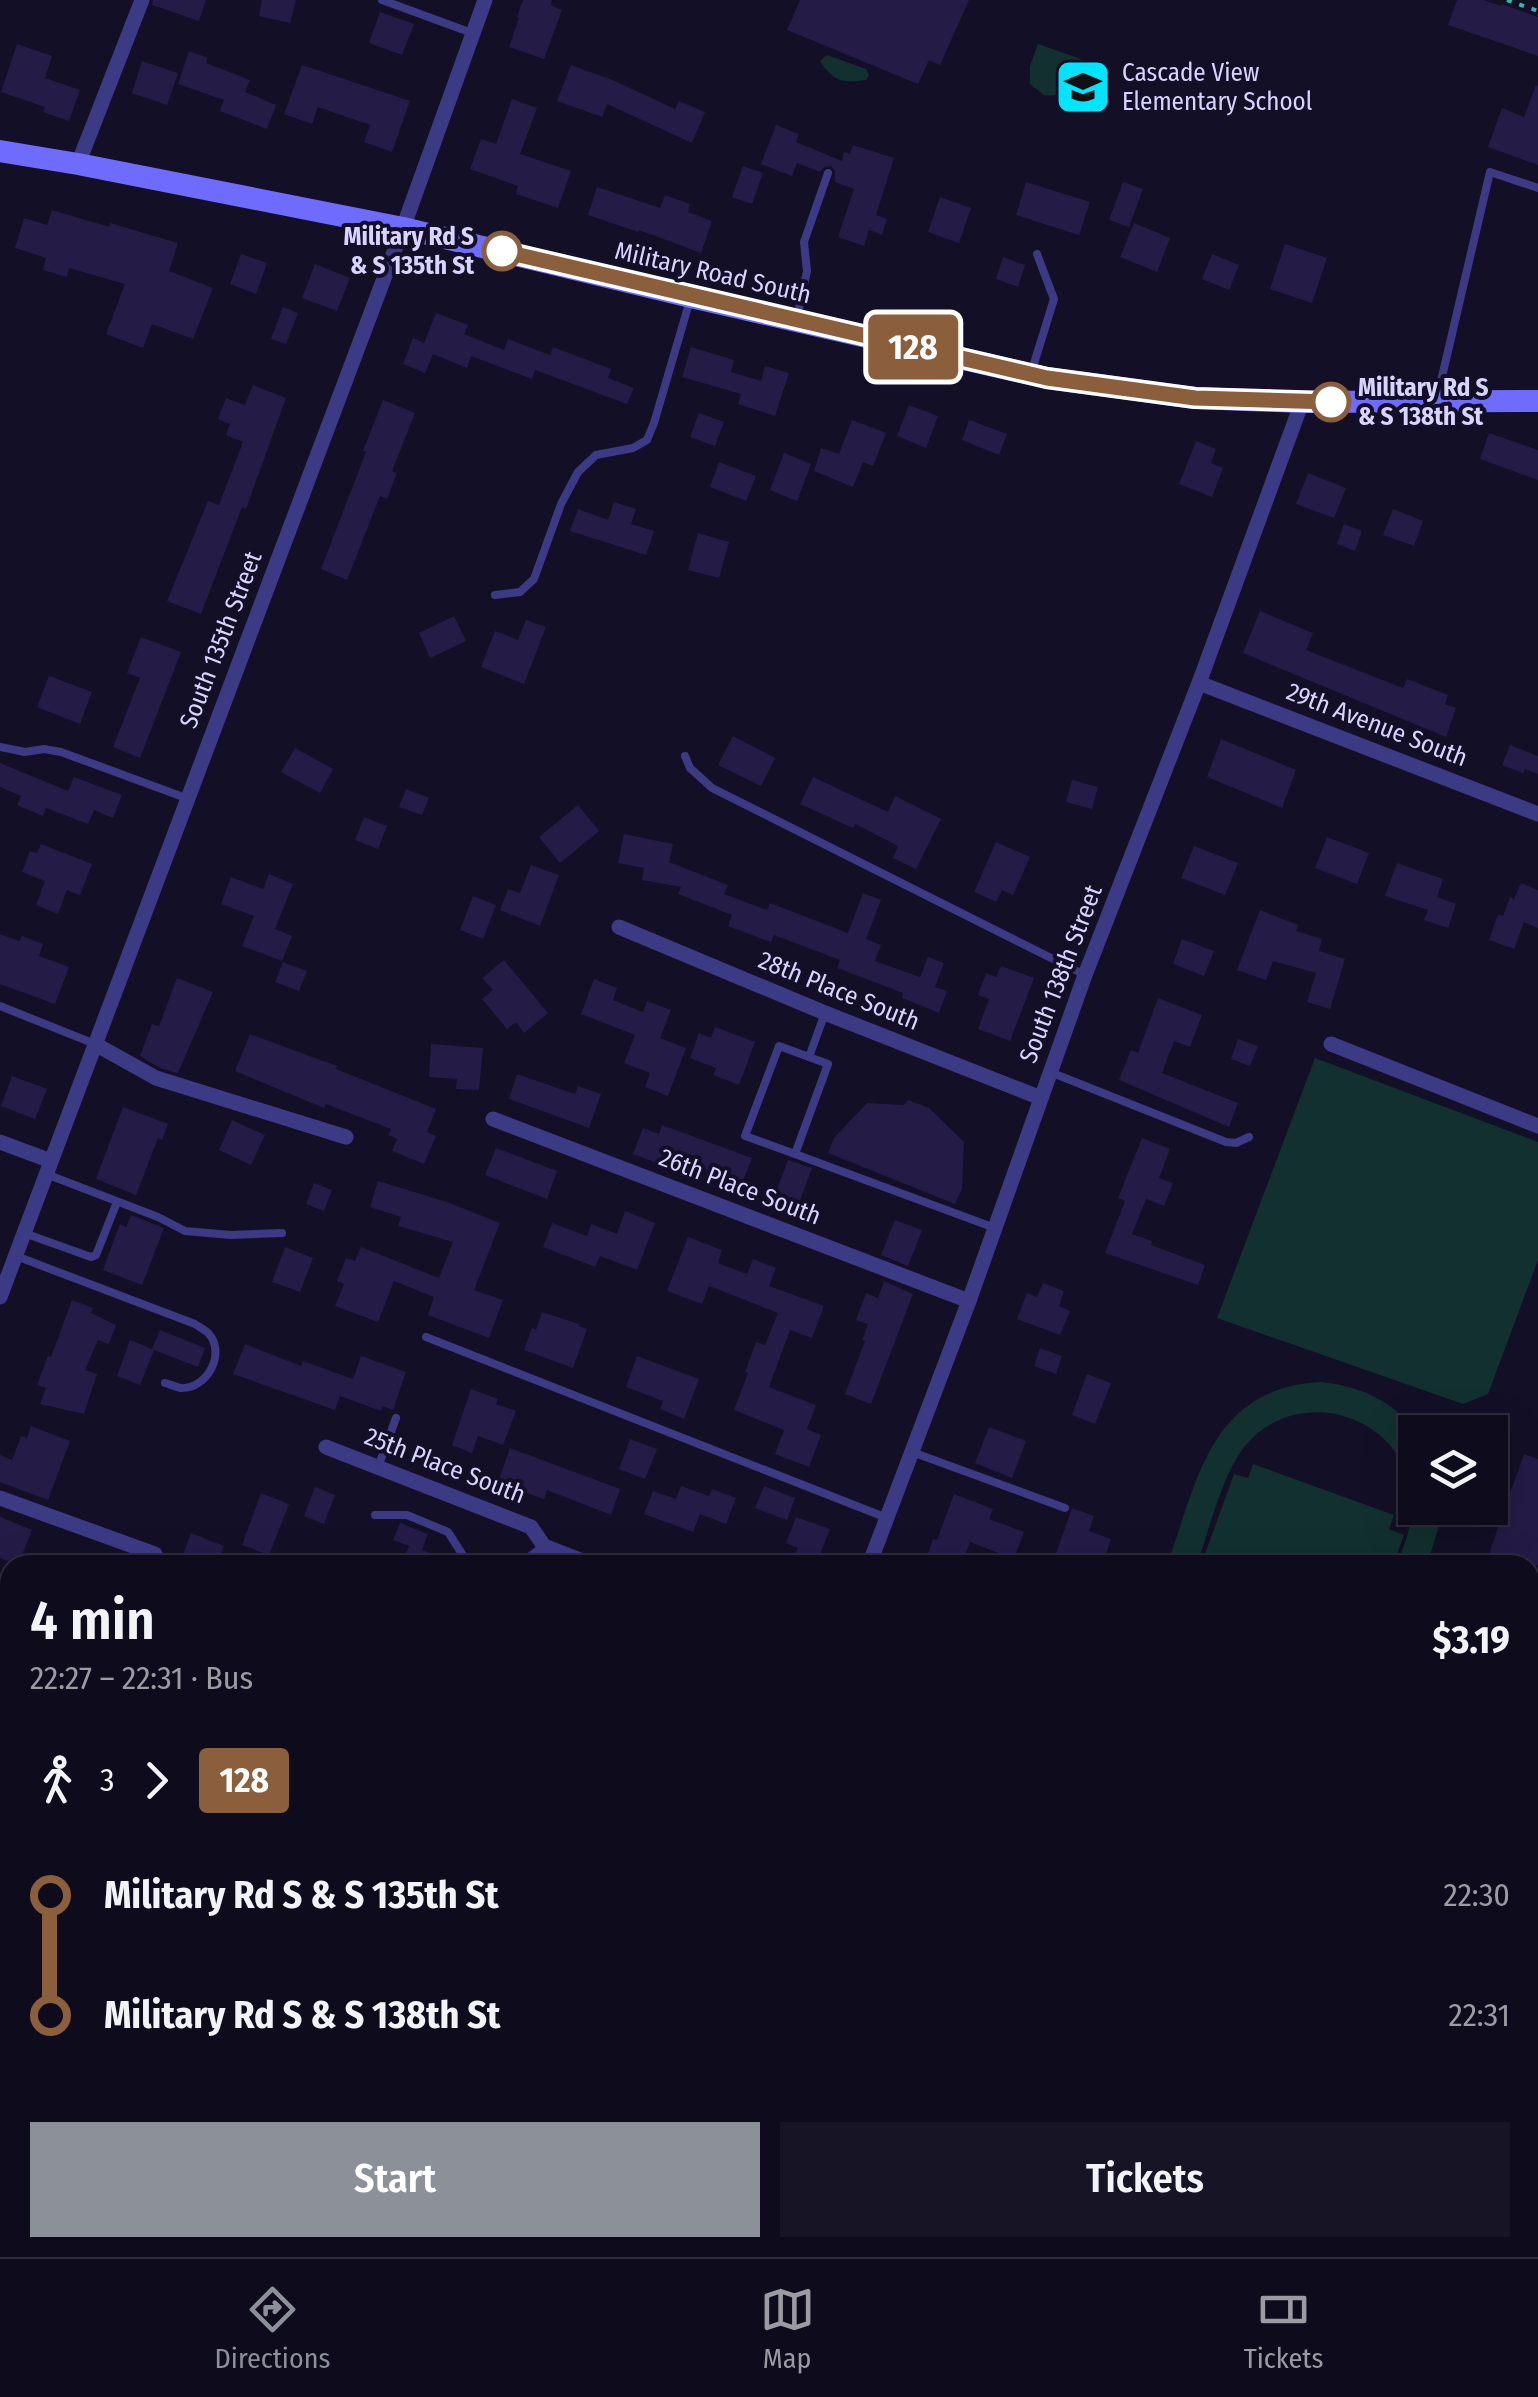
<!DOCTYPE html>
<html lang="en">
<head>
<meta charset="utf-8">
<style>
  body { margin:0; font-family:"Fira Sans Condensed",sans-serif; background:#171425; color:#f1f3f6; height:100vh; display:flex; flex-direction:column; font-size:38px; white-space:nowrap }
  * { box-sizing:border-box; margin:0 }
  p { font-size:32px; color:#9b9ba3 }
  .icon { flex:none; width:55px; height:55px; fill:none; stroke:currentColor; stroke-width:2; stroke-linecap:round; stroke-linejoin:round }
  .map { position:relative; flex:1; overflow:hidden }
  .details { position:absolute; left:0px; top:1555px; width:1540px; height:702px; display:flex; flex-direction:column; background:#0e0b1c; border-radius:30px 30px 0 0; box-shadow:0 10px 40px #0002,0 0 0 2px #2e2b3b }
  .details>* { flex:none }
  .badge { padding:0 20px; border-radius:8px; font-size:35px; line-height:65px }
  .tools { position:absolute; left:1398px; top:1415px; display:grid; gap:20px }
  .tools a { display:grid; place-items:center; width:110px; height:110px; border-radius:0px; background:#0e0b1c; box-shadow:0 10px 40px #0002,0 0 0 2px #2e2b3b; font-size:50px }
  .map>.badge { position:absolute; translate:-50% -50%; box-shadow:0 0 0 5px #fff }
  .legs { display:flex; align-items:center; gap:15px; height:110px; padding:0 30px; font-size:32px }
  .legs p { margin-inline-start:auto }
  .overview { display:flex; align-items:center; justify-content:space-between; height:170px; padding:0 30px }
  h1 { font-size:55px; font-weight:600; line-height:75px }
  .cta { display:flex; gap:20px; margin-top:auto; padding:20px 30px }
  .cta a { flex:1; height:115px; border-radius:0px; background:#8c9099; color:#fff; font-size:40px; font-weight:600; line-height:115px; text-align:center }
  .cta a+a { background:#171425; color:#f1f3f6 }
  ul { padding:0 30px; list-style:none }
  li { display:flex; align-items:center; gap:35px; height:120px; font-size:38px }
  li i { display:grid; place-items:center; width:15px; height:100%; margin:0 12px; background:currentColor }
  li i::after { content:''; width:25px; height:25px; margin:-12px; border:8px solid; border-radius:50%; background:#0e0b1c }
  li p { margin-inline-start:auto }
  li:first-child i { background:linear-gradient(#0000 50%,currentColor 0) }
  li:last-child i { background:linear-gradient(currentColor 50%,#0000 0) }
  .tab-bar { display:flex; justify-content:space-around; align-items:center; height:140px; border-top:2px solid #2e2b3b; background:#0e0b1c; font-size:28px; color:#9b9ba3 }
  .tab-bar a { display:grid; justify-items:center; gap:5px }
  .tab-bar .current { color:#8c9099 }
  .map>svg:first-child { display:block }
</style>
</head>
<body>
<div class="map">
<svg width="1538" height="2257" viewBox="0 0 1538 2257">
  <defs>
    <pattern id="garden-dots" width="8" height="8" patternUnits="userSpaceOnUse" patternTransform="scale(2.5)"><rect width="8" height="8" fill="#12302f"/><path d="M2 2h.1M6 6h.1" fill="none" stroke="#344d4e" stroke-width="1.8" stroke-linecap="round"/></pattern>
  </defs>
  <rect width="100%" height="100%" fill="#130f26"/>
  <g fill="#12302f">
    <path d="M1038,44L1081,59C1074,79 1069,99 1044,95L1030,84V66Z"/>
    <path d="M827,55L866,69L869,75L866,80C842,83 834,82 820,61Z"/>
    <polygon points="1315,1058 1538,1142 1538,1260 1488,1394 1463,1404 1217,1318"/>
    <path d="M1321,1382C1361,1386 1392,1401 1417,1432H1415V1508H1440L1439,1526L1427,1565H1397C1406,1540 1416,1517 1411,1491C1399,1413 1297,1384 1246,1445C1223,1472 1209,1530 1197,1565H1167C1198,1479 1210,1388 1321,1382Z"/>
    <polygon points="1253,1464 1394,1515 1389,1529 1404,1535 1393,1565 1201,1565 1234,1474 1248,1478"/>
    <polygon points="10,2235 10,2248 1058,2248 1083,2257 2,2257"/>
  </g>
  <polygon fill="url(#garden-dots)" points="774,2248 886,2248 875,2257 784,2257"/>
  <g fill="#241b47">
    <polygon points="153,0 206,0 199,21 152,5"/>
    <polygon points="262,0 296,0 290,23 259,16"/>
    <polygon points="523,0 552,0 550,5 562,10 544,59 509,47 519,18 517,17"/>
    <polygon points="800,0 969,0 940,65 929,60 918,84 787,30"/>
    <polygon points="1457,0 1483,0 1501,6 1502,4 1538,17 1538,56 1448,25"/>
    <polygon points="380,12 414,24 402,55 369,43"/>
    <polygon points="17,44 52,56 45,78 80,90 69,121 43,112 45,107 1,92"/>
    <polygon points="189,51 208,58 206,63 250,80 245,92 276,105 267,129 220,111 224,100 178,84"/>
    <polygon points="142,61 178,73 167,105 132,93"/>
    <polygon points="302,65 410,101 392,152 364,142 370,125 318,107 312,124 284,114"/>
    <polygon points="571,65 615,81 675,109 679,101 705,112 692,143 607,104 602,117 557,101"/>
    <polygon points="1536,85 1538,86 1538,165 1488,147 1502,108 1524,117"/>
    <polygon points="512,99 537,108 520,154 571,171 558,208 516,194 518,186 470,169 481,139 496,144"/>
    <polygon points="776,125 799,134 796,142 842,161 844,152 850,154 853,145 894,158 876,215 887,219 882,235 869,230 864,246 838,237 854,189 835,182 835,171 831,166 824,167 820,172 797,163 792,176 761,164"/>
    <polygon points="743,166 763,173 752,204 732,197"/>
    <polygon points="1026,182 1090,202 1079,235 1016,215"/>
    <polygon points="1123,182 1143,189 1129,227 1109,220"/>
    <polygon points="597,187 660,208 665,195 690,204 688,212 712,221 701,253 639,230 638,232 588,215"/>
    <polygon points="940,197 971,208 959,243 928,232"/>
    <polygon points="52,210 109,227 110,223 178,243 169,271 213,288 193,339 152,324 143,348 106,334 125,284 69,268 67,277 43,270 46,258 15,248 24,218 47,225"/>
    <polygon points="1134,223 1170,238 1157,272 1120,257"/>
    <polygon points="1285,244 1327,258 1312,303 1270,289"/>
    <polygon points="241,254 267,263 256,294 230,284"/>
    <polygon points="1212,254 1239,265 1229,290 1202,279"/>
    <polygon points="1003,257 1025,265 1018,287 996,279"/>
    <polygon points="315,264 350,278 337,311 302,298"/>
    <polygon points="283,307 298,313 286,344 271,339"/>
    <polygon points="436,313 468,325 464,334 504,350 508,339 550,355 553,347 611,369 608,378 634,388 627,404 535,370 532,379 471,356 467,368 433,354 425,373 403,364 413,338 424,343"/>
    <polygon points="691,347 734,360 731,372 761,381 765,366 789,373 775,416 738,404 741,394 682,377"/>
    <polygon points="253,385 286,398 246,509 242,507 201,614 167,601 208,501 219,505 243,442 226,435 230,424 218,419 226,398 245,405"/>
    <polygon points="383,400 415,413 392,471 397,473 387,499 380,496 347,580 321,569 366,452 363,451"/>
    <polygon points="909,405 938,416 926,448 897,436"/>
    <polygon points="699,413 724,422 715,446 690,437"/>
    <polygon points="852,420 886,433 873,466 863,462 853,487 814,471 821,448 839,454"/>
    <polygon points="969,420 1007,434 999,455 962,440"/>
    <polygon points="1489,433 1538,450 1538,480 1480,459"/>
    <polygon points="1196,441 1216,449 1211,463 1223,468 1212,497 1179,484"/>
    <polygon points="784,453 811,464 797,501 770,490"/>
    <polygon points="719,462 756,476 746,501 710,487"/>
    <polygon points="1308,473 1346,488 1334,518 1296,504"/>
    <polygon points="614,502 636,509 631,524 654,531 646,555 570,531 578,509 608,520"/>
    <polygon points="1393,509 1423,521 1414,546 1383,535"/>
    <polygon points="1344,524 1362,531 1355,551 1337,544"/>
    <polygon points="698,533 729,542 719,578 688,570"/>
    <polygon points="1260,611 1313,633 1306,650 1403,688 1407,679 1448,695 1445,704 1456,708 1446,737 1243,653"/>
    <polygon points="454,616 466,641 430,658 419,633"/>
    <polygon points="526,620 546,627 524,684 481,667 495,631 518,640"/>
    <polygon points="141,637 181,652 140,758 113,747 140,678 127,673"/>
    <polygon points="49,676 92,692 80,724 37,707"/>
    <polygon points="733,736 775,758 761,786 718,765"/>
    <polygon points="1221,739 1296,770 1282,808 1207,777"/>
    <polygon points="1510,745 1538,756 1538,774 1525,769 1523,773 1502,765"/>
    <polygon points="295,748 333,769 320,793 281,772"/>
    <polygon points="0,763 68,791 74,777 122,795 113,818 94,810 88,824 46,808 43,816 17,805 21,796 0,787"/>
    <polygon points="813,777 888,812 895,796 941,819 916,869 893,858 898,846 855,824 853,828 800,804"/>
    <polygon points="1072,780 1098,787 1092,809 1066,802"/>
    <polygon points="406,789 429,798 422,815 399,807"/>
    <polygon points="578,805 599,831 560,863 539,837"/>
    <polygon points="364,817 387,826 378,849 355,840"/>
    <polygon points="624,834 673,844 669,862 728,885 724,894 767,910 770,903 848,933 863,893 881,900 866,939 881,945 875,961 920,977 928,957 944,963 935,987 947,991 939,1013 902,998 903,993 837,968 840,960 774,935 771,942 728,926 732,915 678,894 681,887 642,880 644,868 618,863"/>
    <polygon points="1327,837 1369,853 1357,884 1315,868"/>
    <polygon points="996,842 1030,857 1013,895 1002,890 996,902 974,892"/>
    <polygon points="41,844 92,864 80,895 67,890 58,914 36,905 45,881 22,872 30,851 37,853"/>
    <polygon points="1194,846 1238,863 1225,895 1181,878"/>
    <polygon points="1397,863 1443,879 1437,897 1456,904 1448,928 1424,920 1428,910 1385,896"/>
    <polygon points="531,865 559,875 540,926 500,910 508,889 520,893"/>
    <polygon points="269,874 293,884 275,929 292,936 282,961 242,946 254,916 221,904 231,877 263,889"/>
    <polygon points="1521,883 1538,890 1538,928 1524,922 1514,949 1489,940 1498,914 1503,916 1510,897 1514,899"/>
    <polygon points="473,896 496,905 483,939 460,930"/>
    <polygon points="1260,910 1298,925 1296,931 1322,939 1319,951 1345,959 1330,1009 1307,1002 1316,973 1273,961 1266,980 1237,970"/>
    <polygon points="0,934 19,941 22,936 43,944 39,956 69,967 55,1004 0,984"/>
    <polygon points="1182,939 1214,951 1204,976 1173,964"/>
    <polygon points="504,960 548,1013 524,1033 516,1022 507,1029 482,999 493,990 482,978"/>
    <polygon points="283,962 307,971 299,991 275,982"/>
    <polygon points="1001,966 1034,978 1010,1041 978,1029 989,999 978,995 986,973 996,977"/>
    <polygon points="177,978 213,992 178,1073 160,1068 140,1056 152,1024 159,1026"/>
    <polygon points="594,979 617,988 613,1000 643,1012 647,1001 671,1010 660,1038 686,1048 668,1096 645,1087 650,1073 624,1063 635,1035 581,1014"/>
    <polygon points="1158,998 1202,1015 1190,1047 1174,1041 1162,1073 1238,1103 1229,1127 1119,1080 1131,1050 1138,1053"/>
    <polygon points="715,1027 755,1042 739,1085 713,1075 716,1068 690,1058 699,1033 711,1038"/>
    <polygon points="250,1034 337,1066 336,1069 436,1109 427,1132 436,1136 424,1164 392,1151 397,1139 388,1135 391,1129 326,1104 324,1108 235,1071"/>
    <polygon points="1238,1039 1258,1046 1250,1066 1231,1059"/>
    <polygon points="431,1044 483,1048 479,1090 456,1089 457,1079 429,1077"/>
    <polygon points="517,1074 575,1094 578,1086 601,1094 589,1128 509,1099"/>
    <polygon points="12,1076 47,1089 35,1119 1,1106"/>
    <polygon points="908,1100 929,1108 964,1142 962,1189 955,1204 828,1153 834,1138 867,1103 904,1105"/>
    <polygon points="123,1107 168,1124 162,1140 158,1138 136,1195 96,1179"/>
    <polygon points="232,1120 265,1135 251,1165 219,1150"/>
    <polygon points="662,1125 752,1158 742,1183 688,1163 684,1173 633,1154 643,1128 659,1134"/>
    <polygon points="1142,1138 1170,1149 1159,1178 1173,1183 1164,1206 1146,1199 1132,1234 1152,1241 1151,1245 1205,1265 1198,1285 1105,1253 1125,1201 1118,1198"/>
    <polygon points="496,1148 557,1171 547,1199 485,1175"/>
    <polygon points="788,1160 812,1168 797,1208 773,1199"/>
    <polygon points="378,1181 447,1202 500,1223 474,1290 503,1300 489,1338 428,1315 434,1297 394,1281 378,1322 335,1306 344,1284 337,1281 346,1258 355,1261 361,1247 439,1278 453,1242 398,1226 401,1217 370,1207"/>
    <polygon points="314,1183 332,1190 324,1211 306,1204"/>
    <polygon points="625,1211 655,1223 637,1270 600,1256 595,1267 543,1247 552,1223 587,1236 591,1224 617,1234"/>
    <polygon points="131,1215 164,1228 142,1285 103,1270 120,1224 126,1227"/>
    <polygon points="895,1220 922,1230 908,1266 881,1255"/>
    <polygon points="688,1237 722,1250 718,1263 747,1274 753,1259 776,1268 769,1286 824,1306 812,1338 790,1330 769,1387 816,1405 807,1429 821,1435 809,1467 775,1454 784,1430 734,1410 748,1373 745,1372 756,1342 765,1345 778,1313 709,1286 702,1304 667,1291"/>
    <polygon points="285,1247 313,1258 300,1292 272,1282"/>
    <polygon points="884,1281 913,1294 871,1404 845,1394 865,1341 862,1340 868,1324 856,1320 866,1293 878,1298"/>
    <polygon points="1043,1283 1064,1291 1059,1306 1070,1311 1060,1335 1017,1319 1027,1293 1037,1297"/>
    <polygon points="72,1300 93,1308 91,1313 116,1325 109,1344 98,1340 85,1370 97,1374 84,1414 40,1404 46,1388 37,1385 48,1356 51,1357"/>
    <polygon points="542,1312 579,1324 579,1326 587,1329 573,1368 524,1350 532,1328 536,1330"/>
    <polygon points="160,1330 205,1348 198,1367 154,1350 140,1385 117,1376 130,1340 152,1349"/>
    <polygon points="245,1344 301,1366 303,1361 353,1379 361,1356 406,1372 393,1410 382,1406 381,1411 340,1396 335,1410 233,1374"/>
    <polygon points="1040,1348 1062,1356 1056,1374 1034,1366"/>
    <polygon points="637,1356 699,1379 684,1419 660,1409 663,1401 626,1387"/>
    <polygon points="1087,1374 1111,1383 1095,1424 1072,1415"/>
    <polygon points="471,1389 498,1399 496,1404 516,1411 503,1445 478,1436 472,1453 452,1445"/>
    <polygon points="31,1426 70,1441 48,1500 0,1482 0,1455 12,1460 21,1436 27,1438"/>
    <polygon points="989,1427 1026,1441 1012,1478 975,1463"/>
    <polygon points="630,1439 657,1449 645,1479 619,1469"/>
    <polygon points="510,1448 620,1489 611,1515 547,1490 544,1499 504,1485 505,1481 499,1479"/>
    <polygon points="1524,1454 1538,1459 1538,1565 1485,1565"/>
    <polygon points="681,1486 709,1496 712,1489 736,1498 726,1524 700,1514 693,1532 644,1514 653,1491 676,1499"/>
    <polygon points="764,1486 795,1498 787,1520 755,1508"/>
    <polygon points="315,1487 335,1495 324,1524 304,1516"/>
    <polygon points="261,1493 289,1504 269,1555 242,1545"/>
    <polygon points="954,1494 993,1509 989,1519 1024,1532 1014,1559 970,1542 961,1565 924,1565 933,1539 937,1540"/>
    <polygon points="1072,1508 1094,1516 1089,1531 1111,1539 1102,1565 1052,1565"/>
    <polygon points="0,1517 32,1530 18,1565 0,1558"/>
    <polygon points="796,1517 830,1529 816,1565 792,1565 798,1548 786,1543"/>
    <polygon points="400,1523 428,1534 422,1550 458,1565 401,1565 409,1546 393,1540"/>
    <polygon points="191,1533 224,1546 216,1565 179,1565"/>
  </g>
  <g fill="none" stroke-linecap="round" stroke-linejoin="round">
    <g stroke="#2fb8b0" stroke-width="4" stroke-dasharray="5 8" stroke-linecap="butt">
      <polyline points="1507,0 1538,11"/>
      <polyline points="297,2248 326,2249 347,2257"/>
      <polyline points="451,2248 462,2249 479,2257"/>
      <polyline points="713,2248 712,2253 717,2257"/>
      <polyline points="911,2248 920,2257"/>
      <polyline points="264,2257 272,2248"/>
      <polyline points="371,2257 396,2248"/>
      <polyline points="588,2257 591,2248"/>
    </g>
    <g stroke="#3d3a85" stroke-width="8">
      <polyline points="382,0 472,33"/>
      <polyline points="797,318 807,271 804,242 828,173"/>
      <polyline points="1032,370 1054,299 1037,254"/>
      <polyline points="1437,398 1490,172 1538,188"/>
      <polyline points="495,595 520,592 534,579 561,504 578,472 596,455 633,448 647,440 654,423 690,300"/>
      <polyline points="0,747 25,752 44,749 61,752 186,798"/>
      <polyline points="685,756 690,768 712,788 1085,975"/>
      <polyline points="0,1006 95,1044"/>
      <polyline points="809,1057 828,1064 795,1154 995,1228"/>
      <polyline points="1050,1072 1226,1142 1236,1143 1249,1137"/>
      <polyline points="795,1154 745,1136 779,1046 809,1057 825,1013"/>
      <polyline points="46,1174 158,1217 185,1231 231,1235 282,1233"/>
      <polyline points="24,1233 91,1257 96,1255 117,1202"/>
      <path d="M16,1256L195,1324C196,1325 208,1332 209,1334C226,1354 207,1389 181,1388C179,1388 166,1383 165,1383"/>
      <polyline points="426,1337 887,1518"/>
      <polyline points="912,1452 1065,1508"/>
      <polyline points="378,1467 396,1418"/>
      <polyline points="375,1515 407,1515 448,1532 464,1557 476,1565"/>
      <polyline points="518,1565 544,1546"/>
      <polyline points="1530,2028 1538,2035"/>
      <polyline points="616,2257 619,2248"/>
      <polyline points="1447,2257 1450,2248"/>
      <polyline points="1530,2257 1538,2236"/>
    </g>
    <g stroke="#3d3a85" stroke-width="15">
      <polyline points="78,164 142,0"/>
      <polyline points="1199,683 1538,814"/>
      <polyline points="619,927 825,1013 1041,1098"/>
      <polyline points="95,1044 156,1078 346,1137"/>
      <polyline points="1331,1044 1538,1126"/>
      <polyline points="493,1119 969,1301"/>
      <polyline points="0,1142 51,1161"/>
      <polyline points="0,1297 403,228 485,0"/>
      <polyline points="326,1447 531,1527 544,1546 593,1565"/>
      <polyline points="0,1498 155,1554"/>
      <polyline points="869,1565 969,1301 1085,975 1199,683 1302,402"/>
      <polyline points="1272,2257 1276,2248"/>
    </g>
    <g stroke="#6f6bff" stroke-width="22">
      <polyline points="0,151 78,164 403,228 691,297 1047,378 1195,398 1302,402 1538,401"/>
      <polyline points="0,1801 10,1805"/>
      <polyline points="0,2182 10,2155"/>
      <polyline points="1116,2248 1141,2257"/>
    </g>
  </g>
  <g fill="none" stroke-linecap="round" stroke-linejoin="round">
    <g stroke="#fff" stroke-width="22">
      <polyline id="line-1" points="502,251 1047,378 1195,398 1331,402"/>
    </g>
    <use href="#line-1" stroke="#8b5e3c" stroke-width="15"/>
  </g>
  <defs>
    <g id="school-square" transform="scale(2.875)"><rect x="-9" y="-9" width="18" height="18" rx="4" fill="#00e5ff" stroke="#130f26"/><path d="M0-5L7-2L0 1L-7-2ZM-4 1L0 2.5L4 1V4Q0 6-4 4Z" fill="#111"/></g>
  </defs>
  <g fill-rule="evenodd">
    <use href="#school-square" x="1083" y="87"/>
  </g>
  <g fill="#fff" stroke="#8b5e3c" stroke-width="5">
    <circle cx="502" cy="251" r="18"/>
    <circle cx="1331" cy="402" r="18"/>
  </g>
  <g text-anchor="middle" dominant-baseline="central" stroke-width="8" stroke-linejoin="round" paint-order="stroke">
    <g font-size="25" fill="#d9d4ff" stroke="#130f26" text-anchor="start">
      <text x="1122" y="73">Cascade View<tspan x="1122" dy="29">Elementary School</tspan></text>
    </g>
    <g font-size="25" font-weight="bold" fill="#d9d4ff" stroke="#130f26" text-anchor="end">
      <text x="474" y="237">Military Rd S<tspan x="474" dy="29">&amp; S 135th St</tspan></text>
      <text x="1358" y="388" text-anchor="start">Military Rd S<tspan x="1358" dy="29">&amp; S 138th St</tspan></text>
    </g>
    <g font-size="25" fill="#d9d4ff" stroke="#130f26">
      <text transform="translate(713 273) rotate(13)">Military Road South</text>
      <text transform="translate(221 640) rotate(-69)">South 135th Street</text>
      <text transform="translate(1377 725) rotate(21)">29th Avenue South</text>
      <text transform="translate(1061 974) rotate(-69)">South 138th Street</text>
      <text transform="translate(839 991) rotate(22)">28th Place South</text>
      <text transform="translate(740 1187) rotate(21)">26th Place South</text>
      <text transform="translate(445 1466) rotate(21)">25th Place South</text>
    </g>
  </g>
</svg>
<div class="tools">
<a><svg class="icon" aria-label="layers" viewBox="0 0 24 24"><path d="M12 4l9 5-9 5-9-5zM3 14l9 5 9-5"/></svg></a>
</div>
<b class="badge" style="left:913px;top:347px;background:#8b5e3c;color:#fff">128</b>
<section class="details">
<div class="overview"><div><h1>4 min</h1><p>22:27 – 22:31 · Bus</p></div><b>$3.19</b></div>
<div class="legs"><svg class="icon" aria-label="walk" viewBox="0 0 24 24"><circle cx="13" cy="4" r="2"/><path d="M13 8l-2 6 4 7M11 14l-3 7M7 12l3-4h3l4 4"/></svg>3<svg class="icon" aria-label="forward" viewBox="0 0 24 24"><path d="M9 5l7 7-7 7"/></svg><b class="badge" style="background:#8b5e3c;color:#fff">128</b></div>
<ul>
<li><i style="color:#8b5e3c"></i><b>Military Rd S &amp; S 135th St</b><p>22:30</p></li>
<li><i style="color:#8b5e3c"></i><b>Military Rd S &amp; S 138th St</b><p>22:31</p></li>
</ul>
<div class="cta"><a>Start</a><a>Tickets</a></div>
</section>
</div>
<nav class="tab-bar">
<a class="current"><svg class="icon" aria-label="directions" viewBox="0 0 24 24"><path d="M12 3l9 9-9 9-9-9zM9 14v-3h6M13 9l2 2-2 2"/></svg>Directions</a>
<a><svg class="icon" aria-label="map" viewBox="0 0 24 24"><path d="M3 6l6-2 6 2 6-2v14l-6 2-6-2-6 2zM9 4v14M15 6v14"/></svg>Map</a>
<a><svg class="icon" aria-label="tickets" viewBox="0 0 24 24"><path d="M3 7h18v10H3zM15 7v10"/></svg>Tickets</a>
</nav>
</body>
</html>
